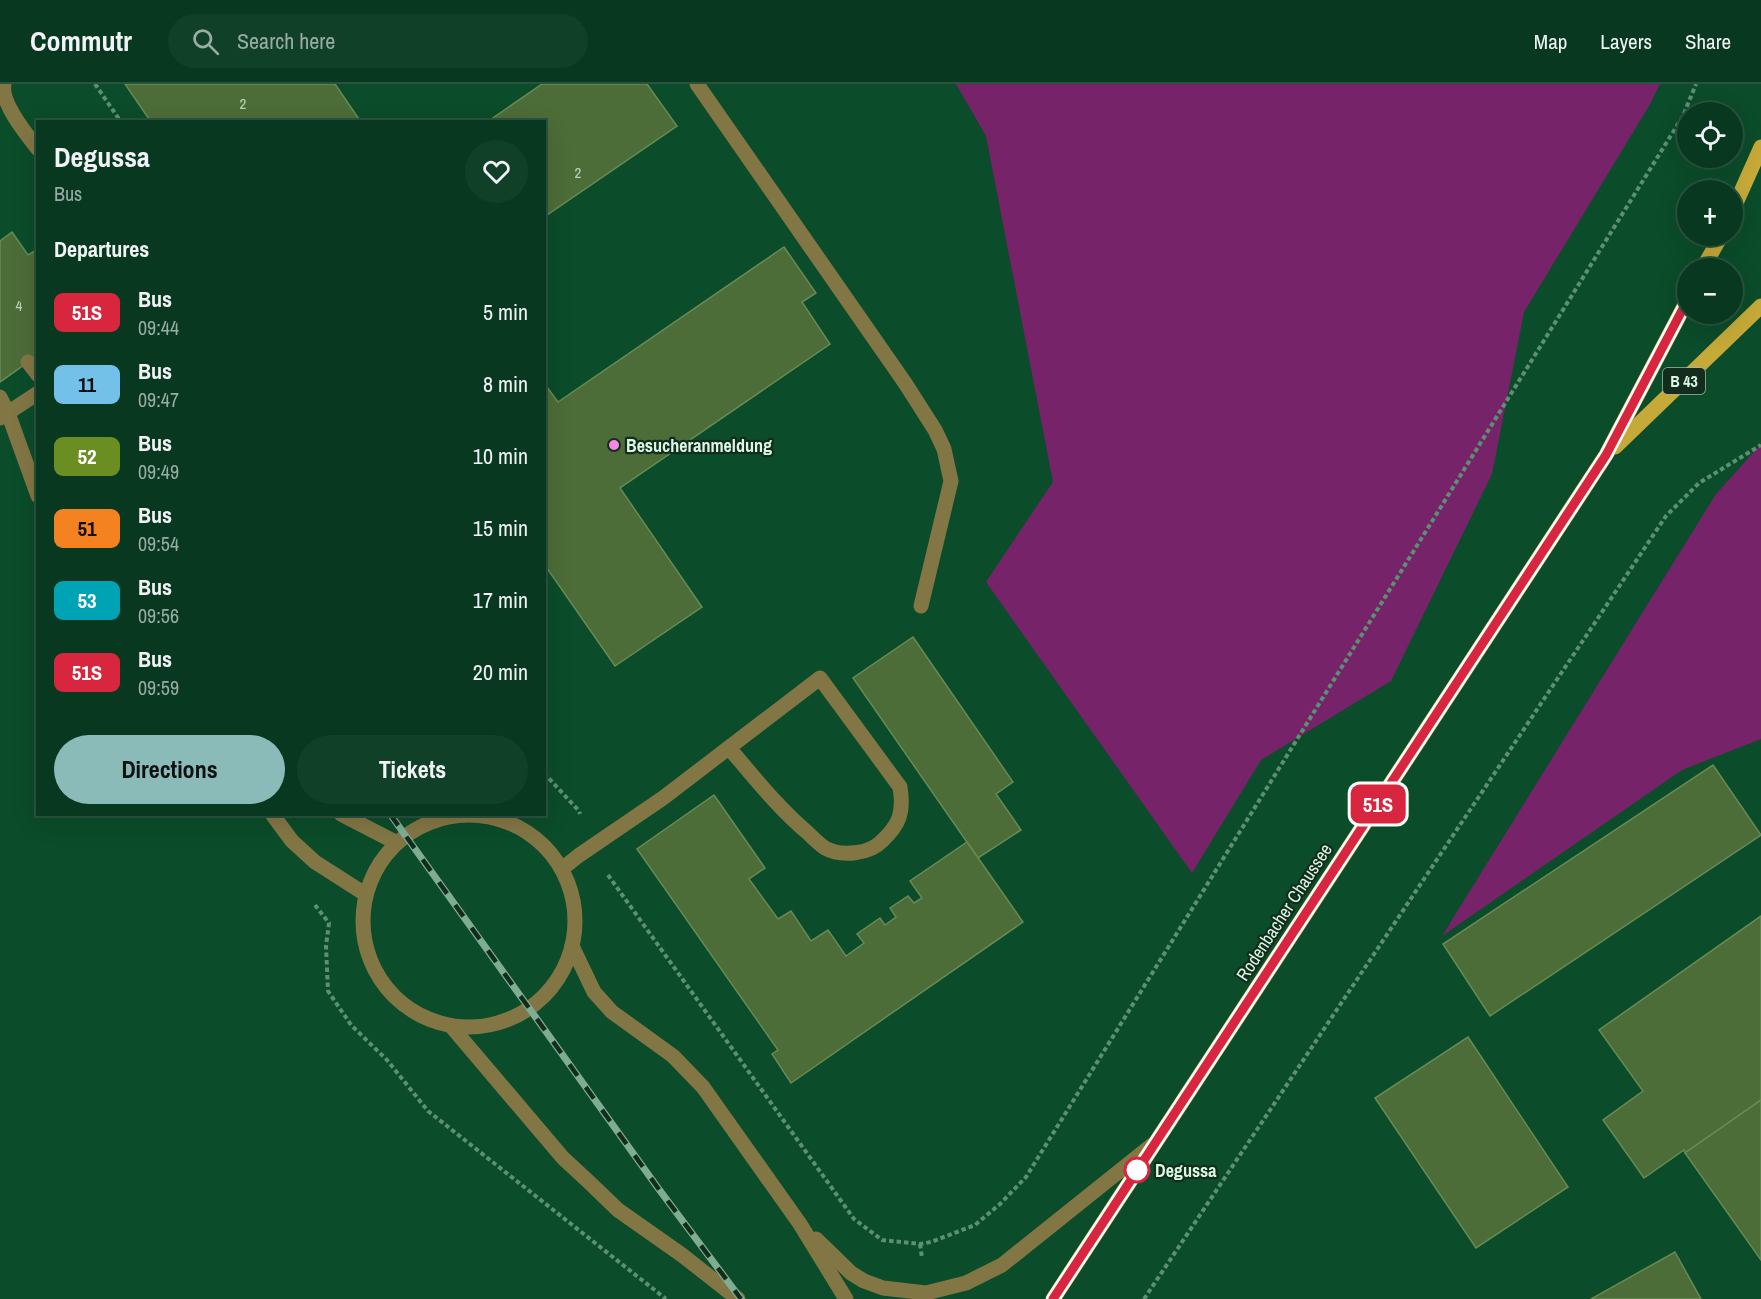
<!DOCTYPE html>
<html lang="en">
<head>
<meta charset="utf-8">
<style>
  body { margin:0; font-family:"Archivo Narrow",sans-serif; background:#114029; color:#f1f3f6; height:100vh; display:flex; flex-direction:column; font-size:22px; white-space:nowrap }
  * { box-sizing:border-box; margin:0 }
  p { font-size:20px; color:#98aca5 }
  .icon { flex:none; width:33px; height:33px; fill:none; stroke:currentColor; stroke-width:2; stroke-linecap:round; stroke-linejoin:round }
  .map { position:relative; flex:1; overflow:hidden }
  .drawer { position:absolute; left:36px; top:36px; width:510px; height:696px; display:flex; flex-direction:column; background:#083920; border-radius:0px; box-shadow:0 6px 24px #0002,0 0 0 2px #29533e }
  .drawer>* { flex:none }
  .badge { padding:0 12px; border-radius:9px; font-size:21px; line-height:39px }
  .tools { position:absolute; left:1677px; top:18px; display:grid; gap:12px }
  .tools a { display:grid; place-items:center; width:66px; height:66px; border-radius:50%; background:#083920; box-shadow:0 6px 24px #0002,0 0 0 2px #29533e; font-size:30px }
  .map>.badge { position:absolute; translate:-50% -50%; box-shadow:0 0 0 3px #fff }
  h2 { padding:0 18px; font-size:22px; line-height:54px }
  .round { display:grid; place-items:center; flex:none; width:63px; height:63px; border-radius:32px; background:#114029 }
  .head { display:flex; align-items:center; justify-content:space-between; height:102px; padding:0 18px }
  h1 { font-size:28px; font-weight:700; line-height:45px }
  .action { display:flex; gap:12px; margin-top:auto; padding:12px 18px }
  .action a { flex:1; height:69px; border-radius:36px; background:#8bbbb9; color:#111; font-size:24px; font-weight:700; line-height:69px; text-align:center }
  .action a+a { background:#114029; color:#f1f3f6 }
  ul { padding:0; list-style:none }
  li { display:flex; align-items:center; gap:18px; height:72px; padding:0 18px }
  li div { flex:1 }
  li b { display:block; font-size:22px }
  li em { font-style:normal }
  li .badge { min-width:66px; font-weight:700; text-align:center }
  header { display:flex; align-items:center; gap:36px; box-sizing:border-box; height:84px; padding:0 30px; background:#083920; border-bottom:2px solid #29533e }
  header strong { font-size:28px }
  nav { display:flex; gap:33px; margin-inline-start:auto; font-size:21px }
  .search { width:420px; height:54px; background:#114029; display:flex; align-items:center; gap:15px; box-sizing:border-box; padding:0 21px; border-radius:33px; color:#98aca5; font-size:22px }
  .map>svg:first-child { display:block }
</style>
</head>
<body>
<header>
<strong>Commutr</strong>
<div class="search"><svg class="icon" aria-label="search" viewBox="0 0 24 24"><circle cx="10" cy="10" r="6"/><path d="M15 15l6 6"/></svg>Search here</div>
<nav><a>Map</a><a>Layers</a><a>Share</a></nav>
</header>
<div class="map">
<svg width="1761" height="1215" viewBox="0 0 1761 1215">
  <rect width="100%" height="100%" fill="#0b4c2a"/>
  <g fill="#77236a">
    <polygon points="956,0 1660,0 1649,22 1524,228 1492,390 1391,597 1261,676 1192,789 986,498 1053,398 986,52"/>
    <polygon points="1761,360 1761,655 1682,686 1442,852 1716,410"/>
  </g>
  <g fill="#4c6c38" stroke="#688a55" stroke-width="1.5">
    <polygon points="125,0 335,0 361,38 151,38"/>
    <polygon points="542,0 647,0 677,42 544,133 544,38 487,38"/>
    <polygon points="12,148 28,171 38,165 38,271 0,298 0,157"/>
    <polygon points="784,163 816,209 802,218 830,260 620,404 702,523 615,582 544,480 544,299 558,318"/>
    <polygon points="913,553 1013,698 996,710 1021,746 978,774 853,594"/>
    <polygon points="1713,681 1761,751 1490,932 1443,860"/>
    <polygon points="714,711 765,784 749,795 778,835 791,827 811,857 828,846 846,872 864,859 857,850 880,834 885,841 896,833 890,824 908,812 914,819 922,814 910,797 967,758 1023,838 791,999 772,970 778,966 637,765"/>
    <polygon points="1761,832 1761,1016 1685,1069 1684,1066 1644,1094 1603,1036 1643,1007 1599,946"/>
    <polygon points="1468,953 1568,1103 1476,1164 1375,1014"/>
    <polygon points="1761,1016 1761,1176 1685,1069"/>
    <polygon points="1675,1168 1701,1215 1591,1215"/>
  </g>
  <g fill="none" stroke-linecap="round" stroke-linejoin="round">
    <g stroke="#5c9073" stroke-width="4" stroke-dasharray="4.5 3" stroke-linecap="butt">
      <polyline points="95,0 121,38"/>
      <polyline points="544,689 579,727 580,730"/>
      <polyline points="608,791 854,1135 882,1156 920,1160 931,1158 975,1141 1000,1120 1026,1093 1683,32 1696,0"/>
      <polyline points="315,821 329,839 326,862 328,907 351,941 387,976 428,1027 666,1215"/>
      <polyline points="920,1160 922,1174"/>
      <polyline points="1144,1215 1666,432 1699,399 1761,361"/>
    </g>
    <g stroke="#837645" stroke-width="15">
      <path d="M4,0C0,18 26,50 38,65"/>
      <polyline points="697,0 905,299 935,346 944,365 951,397 921,522"/>
      <polyline points="28,278 38,291"/>
      <polyline points="0,313 8,329 38,412"/>
      <polyline points="0,334 38,309"/>
      <polyline points="272,730 292,757 315,778 365,810"/>
      <polyline points="341,730 397,759"/>
      <circle cx="469" cy="837" r="106"/>
      <path d="M562,785L578,772L663,714L820,594L900,703C904,728 900,740 882,757C870,770 841,773 825,764C819,760 813,754 808,749C778,724 754,693 729,664"/>
      <polyline points="572,862 594,908 612,928 673,972 703,1003 800,1140 846,1215"/>
      <polyline points="451,942 563,1074 590,1099 618,1126 682,1171 738,1215"/>
      <polyline points="816,1155 851,1189 864,1197 883,1204 926,1209 966,1199 1002,1181 1152,1061"/>
    </g>
    <g stroke="#c5a939" stroke-width="15">
      <polyline points="1732,128 1761,63"/>
      <polyline points="1703,184 1721,152"/>
      <polyline points="1615,363 1761,222"/>
      <polyline points="1053,1215 1606,371 1688,215"/>
    </g>
    <g stroke="#7fad92" stroke-width="7">
      <polyline id="rail" points="390,730 658,1104 741,1215"/>
    </g>
    <use href="#rail" stroke="#142c1d" stroke-width="4.5" stroke-dasharray="14" stroke-linecap="butt"/>
  </g>
  <g fill="none" stroke-linecap="round" stroke-linejoin="round">
    <g stroke="#fff" stroke-width="14">
      <polyline id="line" points="1053,1215 1606,371 1688,215"/>
    </g>
    <use href="#line" stroke="#d7263d" stroke-width="9"/>
  </g>
  <circle fill="#fb87e5" stroke="#142c1d" stroke-width="2" cx="614" cy="361" r="6"/>
  <circle fill="#fff" stroke="#d7263d" stroke-width="3" cx="1137" cy="1086" r="12"/>
  <g text-anchor="middle" dominant-baseline="central" stroke-width="4.5" stroke-linejoin="round" paint-order="stroke">
    <g font-size="15" fill="#b6d5b8">
      <text x="243" y="19">2</text>
      <text x="578" y="88">2</text>
      <text x="19" y="221">4</text>
    </g>
    <rect fill="#142c1d" stroke="#9ebba7" stroke-width="1.5" x="1663" y="284" width="42" height="26" rx="4.5"/>
    <g font-size="16" font-weight="bold" fill="#d9f8e2">
      <text x="1684" y="297">B 43</text>
    </g>
    <g font-size="18" font-weight="bold" fill="#d9f8e2" stroke="#142c1d" text-anchor="start">
      <text x="626" y="361">Besucheranmeldung</text>
    </g>
    <g font-size="18" fill="#d9f8e2" stroke="#142c1d">
      <text transform="translate(1284 828) rotate(-57)">Rodenbacher Chaussee</text>
    </g>
    <g font-size="18" font-weight="bold" fill="#d9f8e2" stroke="#142c1d" text-anchor="start">
      <text x="1155" y="1086">Degussa</text>
    </g>
  </g>
</svg>
<div class="tools">
<a><svg class="icon" aria-label="locate" viewBox="0 0 24 24"><circle cx="12" cy="12" r="6"/><path d="M12 2v4M12 18v4M2 12h4M18 12h4"/></svg></a>
<a>+</a>
<a>−</a>
</div>
<b class="badge" style="left:1378px;top:720px;background:#d7263d;color:#fff">51S</b>
<section class="drawer">
<div class="head"><div><h1>Degussa</h1><p>Bus</p></div><a class="round"><svg class="icon" aria-label="heart" viewBox="0 0 24 24"><path d="M12 20l-8-8c-3-5 5-10 8-4 3-6 11-1 8 4z"/></svg></a></div>
<h2>Departures</h2>
<ul>
<li><span class="badge" style="background:#d7263d;color:#fff">51S</span><div><b>Bus</b><p>09:44</p></div><em>5 min</em></li>
<li><span class="badge" style="background:#73c1e8;color:#111">11</span><div><b>Bus</b><p>09:47</p></div><em>8 min</em></li>
<li><span class="badge" style="background:#6b8e23;color:#fff">52</span><div><b>Bus</b><p>09:49</p></div><em>10 min</em></li>
<li><span class="badge" style="background:#f58220;color:#111">51</span><div><b>Bus</b><p>09:54</p></div><em>15 min</em></li>
<li><span class="badge" style="background:#00a3b4;color:#fff">53</span><div><b>Bus</b><p>09:56</p></div><em>17 min</em></li>
<li><span class="badge" style="background:#d7263d;color:#fff">51S</span><div><b>Bus</b><p>09:59</p></div><em>20 min</em></li>
</ul>
<div class="action"><a>Directions</a><a>Tickets</a></div>
</section>
</div>
</body>
</html>
